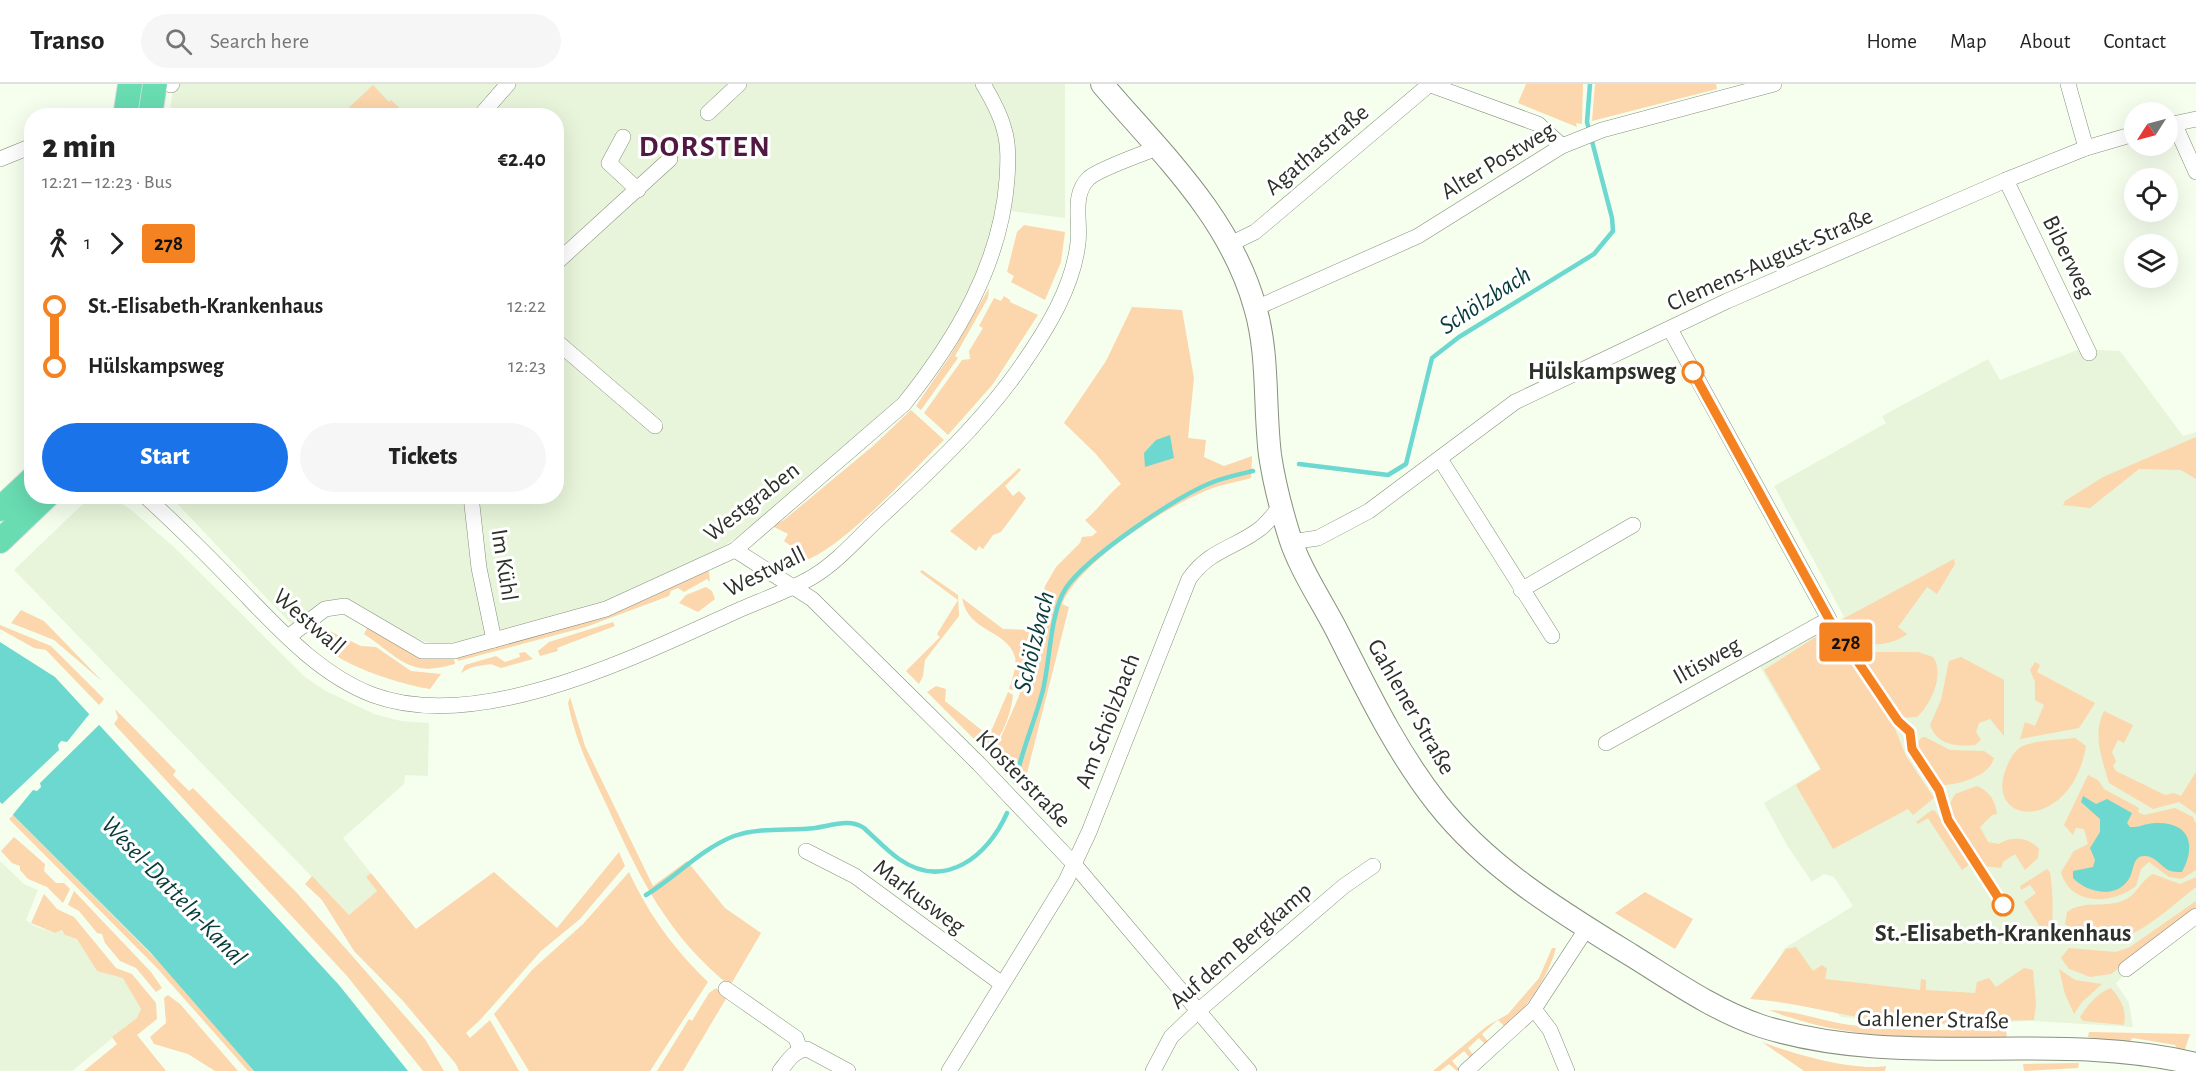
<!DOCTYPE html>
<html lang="en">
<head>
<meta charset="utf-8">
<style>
  body { margin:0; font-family:"Alegreya Sans",sans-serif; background:#f6f6f6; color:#222; height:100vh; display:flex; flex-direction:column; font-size:22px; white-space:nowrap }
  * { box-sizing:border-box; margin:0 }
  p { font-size:20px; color:#767676 }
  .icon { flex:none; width:33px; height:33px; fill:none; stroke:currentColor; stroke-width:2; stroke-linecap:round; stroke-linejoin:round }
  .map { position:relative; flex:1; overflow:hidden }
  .side { position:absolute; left:24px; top:24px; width:540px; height:396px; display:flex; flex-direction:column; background:#fff; border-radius:24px; box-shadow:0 6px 24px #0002 }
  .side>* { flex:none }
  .badge { padding:0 12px; border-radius:4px; font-size:21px; line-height:39px }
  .needle { width:39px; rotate:234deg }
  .fabs { position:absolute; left:2124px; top:18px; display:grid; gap:12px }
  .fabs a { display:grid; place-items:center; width:54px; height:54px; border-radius:50%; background:#fff; box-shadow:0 6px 24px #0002; font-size:30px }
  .map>.badge { position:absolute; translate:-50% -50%; box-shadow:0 0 0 3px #fff }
  .legs { display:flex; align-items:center; gap:9px; height:66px; padding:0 18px; font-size:20px }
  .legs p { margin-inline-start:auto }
  .overview { display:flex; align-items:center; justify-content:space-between; height:102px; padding:0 18px }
  h1 { font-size:33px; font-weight:800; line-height:45px }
  .cta { display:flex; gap:12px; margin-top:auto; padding:12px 18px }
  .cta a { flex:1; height:69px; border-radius:36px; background:#1a73e8; color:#fff; font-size:24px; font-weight:800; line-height:69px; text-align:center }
  .cta a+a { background:#f6f6f6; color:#222 }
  ul { padding:0 18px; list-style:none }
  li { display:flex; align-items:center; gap:21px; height:60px; font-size:22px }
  li i { display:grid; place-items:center; width:9px; height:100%; margin:0 8px; background:currentColor }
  li i::after { content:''; width:15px; height:15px; margin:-8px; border:4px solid; border-radius:50%; background:#fff }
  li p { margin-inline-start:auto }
  li:first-child i { background:linear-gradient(#0000 50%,currentColor 0) }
  li:last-child i { background:linear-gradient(currentColor 50%,#0000 0) }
  header { display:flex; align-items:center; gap:36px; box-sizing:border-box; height:84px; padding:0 30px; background:#fff; border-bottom:2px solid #e0e0e0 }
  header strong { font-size:28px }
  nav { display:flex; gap:33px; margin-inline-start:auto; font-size:21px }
  .search { width:420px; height:54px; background:#f6f6f6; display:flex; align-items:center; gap:15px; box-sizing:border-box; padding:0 21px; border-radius:33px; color:#767676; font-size:22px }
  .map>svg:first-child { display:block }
</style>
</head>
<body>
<header>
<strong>Transo</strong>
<div class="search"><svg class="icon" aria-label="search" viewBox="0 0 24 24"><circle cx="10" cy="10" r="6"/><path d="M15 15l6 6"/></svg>Search here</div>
<nav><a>Home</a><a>Map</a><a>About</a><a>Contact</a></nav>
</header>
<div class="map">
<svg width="2196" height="987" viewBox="0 0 2196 987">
  <rect width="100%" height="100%" fill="#f6ffee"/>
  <g fill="#e8f5da">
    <polygon points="174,0 1065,0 1065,134 1010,127 975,201 916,297 877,340 739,452 694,482 601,522 443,561 425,558 401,547 360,521 334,517 293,542 171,413 556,412 556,32 169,32"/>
    <polygon points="2080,265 2120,267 2183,352 2196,348 2196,827 2155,861 2116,899 2129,919 2133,943 2033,937 1931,941 1841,933 1803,894 1777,877 1785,864 1853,822 1834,793 1824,790 1812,798 1788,763 1764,719 1820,685 1760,583 1844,533 1774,402 1886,339 1882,332 1988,275 2000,296"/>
    <polygon points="90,413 112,413 130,425 174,463 305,593 324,606 374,630 401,637 429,639 428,692 405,691 404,700 343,754 371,789 366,793 377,807 349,831 14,486"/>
    <polygon points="0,777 24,800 38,806 26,836 34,842 55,849 62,846 65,851 77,855 97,887 123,893 141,925 137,934 72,987 0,987"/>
  </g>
  <g fill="#fcd6ac">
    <polygon points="1526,0 1583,0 1582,40 1576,39 1577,43 1518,19"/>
    <polygon points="1595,0 1716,0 1717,5 1592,37"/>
    <polygon points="373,1 389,18 391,16 407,31 341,31"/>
    <polygon points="1024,141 1065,148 1061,178 1045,216 1011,198 1014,192 1007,188 1017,148"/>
    <polygon points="989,204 988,214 955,272 958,274 921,326 916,322 950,272"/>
    <polygon points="1004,212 1010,216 1010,218 1038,231 993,300 948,351 924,329 962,276 970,275 969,267 983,244 979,242 994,214 1001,217"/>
    <path d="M1132,223L1182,226L1194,294L1188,354L1206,356L1204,373L1224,382L1252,372L1251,394C1237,398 1223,400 1210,405C1167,422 1080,477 1062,520L1069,523L1023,705L993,671L1019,612L1045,502L1056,483L1080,459L1082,453L1092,452L1097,448L1085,436C1099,425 1107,411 1121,400L1095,369L1064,339L1106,277Z"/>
    <path d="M911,326L944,356C913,386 844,463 806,476L796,469L795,465L784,457L788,450L772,442L784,436L873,362Z"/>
    <polygon points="2196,353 2196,395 2181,386 2139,385 2090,424 2063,421 2065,417 2103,393"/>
    <polygon points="1019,384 1021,386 1005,402 1013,412 1019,407 1026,414 1001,448 993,451 983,465 979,462 976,467 950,447"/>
    <path d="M1954,475L1955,480L1937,510L1927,503L1898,543L1907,550C1897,559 1869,565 1856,556C1850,551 1846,542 1841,536Z"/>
    <polygon points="922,486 958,511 959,532 925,576 923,592 919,600 906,587 940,553 937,550 958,516 920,488"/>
    <polygon points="709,487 710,498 707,495 684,508 678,504 671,507 669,512 586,543 458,577 456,573"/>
    <polygon points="706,503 712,507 715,515 698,528 679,519 686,511"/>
    <path d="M962,514L1003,545L1030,546L1019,599L1014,606L1009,605C1012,596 1017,582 1015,573C1007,545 968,549 962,514Z"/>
    <polygon points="21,526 44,537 103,598 54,556 11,539"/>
    <polygon points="613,538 615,542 557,564 558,567 540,572 538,567 549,558"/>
    <polygon points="0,541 51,562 104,615 99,621 46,566 34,564 0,545"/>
    <path d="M317,541L361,562L376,563L411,587L441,590L430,605C403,601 328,579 316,552Z"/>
    <path d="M368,542L430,574H454L455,580C409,594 400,574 364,550Z"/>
    <polygon points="1831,543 1890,632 1906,672 1934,714 1913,731 1908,725 1833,765 1796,701 1821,685 1764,586"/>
    <polygon points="525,568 533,575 501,584 491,580 472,583 461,589 465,581 496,572 505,578 520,573 519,569"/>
    <path d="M1860,568H1918L1933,573C1945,590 1931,620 1917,633L1903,634Z"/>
    <path d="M1961,573L2004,596V652L1990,635L1979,639L1976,648L1981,656L1975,661C1957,663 1937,661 1930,641L1941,616L1949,577Z"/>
    <polygon points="2035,578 2040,581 2037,588 2095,619 2079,644 2020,655 2025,638 2035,642 2044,621 2035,616 2035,598 2030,586"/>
    <path d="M936,602L946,605L945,617L984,648L992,645L1008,608L1013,611C1012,626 1001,662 984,665L927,608Z"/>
    <path d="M570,613L585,662L653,802L687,777L725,824L761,849L730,902C667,851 640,794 607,722C591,688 575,656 568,619Z"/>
    <polygon points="115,625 176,687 173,691 189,707 193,704 297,809 425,955 444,987 423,987 347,892 114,640 118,634"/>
    <path d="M2104,627L2133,641L2124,659L2118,656L2112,668L2116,677L2113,682L2116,687L2165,711L2174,709L2181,712L2196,688V730L2179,718L2153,725L2109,699C2102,674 2092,651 2104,627Z"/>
    <path d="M1925,653L1950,666L1984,667L1994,674C1989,693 1958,701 1941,701L1916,661L1921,654Z"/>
    <path d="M2075,654L2086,662C2071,750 1981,742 2007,682C2011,673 2016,664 2025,661C2040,656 2059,656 2075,654Z"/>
    <path d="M2088,691L2098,696L2104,705L2139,724L2138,728L2144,731L2175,724L2193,733L2196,740V786L2182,795L2169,793L2149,778L2141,785L2136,802C2112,821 2070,822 2061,788L2074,767L2088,760L2084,745L2076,744L2073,751L2064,741Z"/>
    <path d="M1977,702C1990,708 1995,716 1997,730L1992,731L1980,743L1988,758L1999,760C2011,752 2029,753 2039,765L2038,774L2025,786L2015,770L2003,778L2001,784L1984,782L1951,733L1949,721L1955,710Z"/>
    <polygon points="1932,726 1935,727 1970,777 1970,780 1962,786 1928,734 1918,740 1916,738"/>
    <polygon points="13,731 167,886 254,987 248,987 157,884 9,735"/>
    <polygon points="14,753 45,780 44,787 56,799 64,799 70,805 63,819 47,803 28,795 20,786 20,782 12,779 1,767"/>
    <polygon points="619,768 625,782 580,835 541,867 481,935 466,949 470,954 490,936 519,987 459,987 456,980 403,917 354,867 322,816 305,800 312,792 349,831 377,807 366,793 371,789 416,845 494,788 557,844"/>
    <path d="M2047,785L2050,788C2053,807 2053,825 2052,845L2042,846L2024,818L2036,809L2030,801L2021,806L2020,802Z"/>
    <path d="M629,788C649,831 674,865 708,898L650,987H529L494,930L533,885L583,840Z"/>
    <path d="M2153,790L2180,800L2196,793V803C2161,830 2107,887 2065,840L2067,828C2083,816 2103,824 2122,817C2137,812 2140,797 2153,790Z"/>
    <polygon points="74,807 151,888 162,904 156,908 136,884 120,877 105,859 102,850 97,849 79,827 68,821"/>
    <polygon points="1645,808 1693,835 1675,865 1615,829"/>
    <polygon points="44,810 57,825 74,833 116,884 132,890 156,919 157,935 137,951 166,987 84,987 117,960 112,953 137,934 141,925 123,894 97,887 77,855 65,851 62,846 55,849 31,839"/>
    <polygon points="2196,817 2196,824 2111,890 2090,893 2080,889 2069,885 2061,874 2069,864 2116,868 2130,863"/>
    <path d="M1796,863L1813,887L1822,881L1827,885L1825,895L1920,906L1921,895L1926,896V906L1975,909L1977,898L1989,894L1996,903L2024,884L2033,886L2036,920L2034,936C1984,936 1932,944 1882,937C1838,931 1795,918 1750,915L1786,865Z"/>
    <path d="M1552,864H1556C1548,894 1530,917 1510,941L1506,944L1498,936L1482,950L1489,959L1486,961L1479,954L1468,964L1474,972L1471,975L1464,967L1452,977L1459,985L1457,987L1449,980L1440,987H1433L1487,942L1508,930L1539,894Z"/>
    <polygon points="2059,885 2075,896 2102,900 2082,918 2074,930 2065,910"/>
    <polygon points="716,904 727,913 683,987 657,987 689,935 692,937 709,909"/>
    <path d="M2111,904C2121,915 2127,927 2124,941L2083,937L2080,933C2088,921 2097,909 2111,904Z"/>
    <polygon points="168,911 180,920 238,987 215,987 188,970 154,960 150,953 166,939 164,914"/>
    <path d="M1769,926C1797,927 1823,937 1850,941C1902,948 1954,946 2006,945L2007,955C1923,954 1848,957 1769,926Z"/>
    <polygon points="2089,948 2190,950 2184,968 2179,967 2175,961 2133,954 2128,959 2088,953"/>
    <path d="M1762,958C1794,970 1853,987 1886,982L1885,987H1804Z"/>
    <polygon points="2079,979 2078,984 2024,987 2023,980"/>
  </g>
  <g fill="#6cd8d0">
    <polygon points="1170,351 1174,374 1145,383 1144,369 1156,356"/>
    <polygon points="0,558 55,593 339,901 408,987 254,987 151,869 0,718"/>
    <path d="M2083,712L2096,720L2107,715L2132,729L2127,739L2130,743C2139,744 2148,738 2158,739C2191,739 2196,763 2182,788C2178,788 2172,788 2168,786C2161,782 2154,771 2144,772C2133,772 2134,785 2130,793C2118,816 2087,809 2073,794V787L2093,783L2095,776L2090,764L2100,748V735L2081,718Z"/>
  </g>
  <polygon fill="#f6ffee" points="91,628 101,639 40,699 41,703 37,707 33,706 11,733 0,722 59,666 58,661 61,657 67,658"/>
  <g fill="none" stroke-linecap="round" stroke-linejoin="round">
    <g stroke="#6cd8d0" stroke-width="4.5">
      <polyline points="1299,380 1388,391 1406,380 1432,274 1459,253 1594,170 1613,147 1612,134 1587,38 1590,0"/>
      <path d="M1015,698C1022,666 1035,637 1043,606C1050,577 1050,528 1066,504C1087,473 1177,412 1213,398C1226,393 1240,390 1253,387"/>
      <path d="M646,811C676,793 701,765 734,752C759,743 789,747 815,744C831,742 849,734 864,744C875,754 887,767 899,775C945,807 988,772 1007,729"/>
    </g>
    <g stroke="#87917e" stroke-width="16">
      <g id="minor">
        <polyline points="1428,0 1538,40 1562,62"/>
        <polyline points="2068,0 2086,64"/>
        <polyline points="171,1 172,0"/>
        <polyline points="708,29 739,0"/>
        <polyline points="480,32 508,0"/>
        <polyline points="2174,39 2196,88"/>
        <polyline points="2168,41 2196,35"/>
        <polyline points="623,53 609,79 638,106"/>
        <polyline points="0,75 32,62"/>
        <polyline points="2006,96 2089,269"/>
        <polyline points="1230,160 1255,148 1430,0"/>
        <polyline points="556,179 670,75"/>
        <polyline points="1256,224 1418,152 1562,62 1602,46 1774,0"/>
        <polyline points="556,257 655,342"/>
        <polyline points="1440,375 1552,552"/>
        <path d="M145,412C177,441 207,471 237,502C277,543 318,590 373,611C478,650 633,574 728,531C753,519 792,506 814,492C837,478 856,456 875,438C927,390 982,339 1022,281C1047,245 1073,203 1078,159C1081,137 1071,111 1089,94C1099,85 1142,70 1157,64"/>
        <polyline points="471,412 479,484 494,556"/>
        <polyline points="1291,458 1318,454 1369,427 1515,318 1727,217 2006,96 2086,64 2134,50"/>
        <polyline points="735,466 812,515 979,680 1074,780 1249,987"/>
        <polyline points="1521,506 1633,441"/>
        <path d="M288,553L325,525L345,522L422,567H454L606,525L735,466L904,320C956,255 1001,180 1007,95C1008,79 1009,61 1004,45C1000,29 992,15 983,0"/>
        <polyline points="1606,659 1829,535 1670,245"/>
        <polyline points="806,767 855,792 1002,900"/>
        <polyline points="2126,885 2196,832"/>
        <polyline points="726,905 796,954 800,966"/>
        <polyline points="1534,925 1550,946 1567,987"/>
        <path d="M780,987C788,977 794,966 807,965L848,987"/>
        <path d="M949,987L1066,797L1089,748L1189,495C1210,465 1236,464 1261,444C1268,438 1274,430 1280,423"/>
        <polyline points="1153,987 1171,953 1198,927 1344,802 1373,782"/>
        <polyline points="1466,987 1534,925 1587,844"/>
      </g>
    </g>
    <g stroke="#87917e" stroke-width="24">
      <path id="secondary" d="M1102,0C1161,69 1230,133 1255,223C1269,270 1264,322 1270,371C1274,398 1281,425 1289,451C1299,484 1321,516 1337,547C1367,606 1396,667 1437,719C1488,784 1561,828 1631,871C1673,897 1714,926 1761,942C1902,987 2053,945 2196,980"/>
    </g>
    <g stroke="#e2e2e1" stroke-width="26">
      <g id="primary">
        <polyline points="125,32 130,0"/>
        <polyline points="150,32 155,0"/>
        <polyline points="0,425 32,395"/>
        <polyline points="0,457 47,412"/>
      </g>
    </g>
    <use href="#minor" stroke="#fff" stroke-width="15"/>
    <use href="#secondary" stroke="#fff" stroke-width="22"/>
    <use href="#primary" stroke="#69dcb2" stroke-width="24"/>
  </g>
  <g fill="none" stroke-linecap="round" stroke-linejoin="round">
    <g stroke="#fff" stroke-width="14">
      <polyline id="line-1" points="1693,288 1829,535 1898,637 1910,648 1912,665 1939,706 1948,736 2003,821"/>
    </g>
    <use href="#line-1" stroke="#f58220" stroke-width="9"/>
  </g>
  <g fill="#fff" stroke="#f58220" stroke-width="3">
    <circle cx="1693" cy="288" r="10"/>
    <circle cx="2003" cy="821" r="10"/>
  </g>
  <g text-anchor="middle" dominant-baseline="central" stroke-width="6" stroke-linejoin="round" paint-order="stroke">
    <g font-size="24" fill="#2d3129" stroke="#fff">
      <text transform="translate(1317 66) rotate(-40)">Agathastraße</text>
      <text transform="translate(1498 77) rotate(-31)">Alter Postweg</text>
      <text transform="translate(2068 173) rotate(64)">Biberweg</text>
      <text transform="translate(1770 176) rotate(-24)">Clemens-August-Straße</text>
      <text transform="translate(752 418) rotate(-38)">Westgraben</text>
      <text transform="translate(504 481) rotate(81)">Im Kühl</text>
      <text transform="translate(765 488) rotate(-26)">Westwall</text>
      <text transform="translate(309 538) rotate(41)">Westwall</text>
      <text transform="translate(1707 577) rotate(-29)">Iltisweg</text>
      <text transform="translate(1411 623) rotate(60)">Gahlener Straße</text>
      <text transform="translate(1108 637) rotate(-69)">Am Schölzbach</text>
      <text transform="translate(1023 695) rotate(46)">Klosterstraße</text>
      <text transform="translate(919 813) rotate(37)">Markusweg</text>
      <text transform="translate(1241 862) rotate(-41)">Auf dem Bergkamp</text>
      <text transform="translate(1933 936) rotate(1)">Gahlener Straße</text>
    </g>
    <g font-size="24" font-weight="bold" fill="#2d3129" stroke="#fff" text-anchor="end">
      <text x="1676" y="288">Hülskampsweg</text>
      <text x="2003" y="850" text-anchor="middle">St.-Elisabeth-Krankenhaus</text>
    </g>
    <g font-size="26" font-style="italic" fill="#073c39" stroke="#fff">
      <text transform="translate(1485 216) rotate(-33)">Schölzbach</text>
      <text transform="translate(1034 558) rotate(-76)">Schölzbach</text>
      <text transform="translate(174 807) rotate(46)">Wesel-Datteln-Kanal</text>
    </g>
    <g font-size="30" font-weight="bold" letter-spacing="1.5" fill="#511841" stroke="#fff">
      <text x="705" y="63">DORSTEN</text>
    </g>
  </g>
</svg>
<div class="fabs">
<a><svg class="needle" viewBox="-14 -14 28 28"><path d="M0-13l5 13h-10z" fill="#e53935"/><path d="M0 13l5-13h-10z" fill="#767676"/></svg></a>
<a><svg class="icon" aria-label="locate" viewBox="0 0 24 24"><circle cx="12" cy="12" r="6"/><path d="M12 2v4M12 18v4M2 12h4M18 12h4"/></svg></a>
<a><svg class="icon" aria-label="layers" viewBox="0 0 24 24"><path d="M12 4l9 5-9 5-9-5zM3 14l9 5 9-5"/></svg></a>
</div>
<b class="badge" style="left:1846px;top:558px;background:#f58220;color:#111">278</b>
<section class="side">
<div class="overview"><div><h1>2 min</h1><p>12:21 – 12:23 · Bus</p></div><b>€2.40</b></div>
<div class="legs"><svg class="icon" aria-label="walk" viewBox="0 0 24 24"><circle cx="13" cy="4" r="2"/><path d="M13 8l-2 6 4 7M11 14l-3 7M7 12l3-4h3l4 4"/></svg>1<svg class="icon" aria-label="forward" viewBox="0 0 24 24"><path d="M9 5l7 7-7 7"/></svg><b class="badge" style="background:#f58220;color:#111">278</b></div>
<ul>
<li><i style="color:#f58220"></i><b>St.-Elisabeth-Krankenhaus</b><p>12:22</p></li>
<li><i style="color:#f58220"></i><b>Hülskampsweg</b><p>12:23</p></li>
</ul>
<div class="cta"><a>Start</a><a>Tickets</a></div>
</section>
</div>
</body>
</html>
